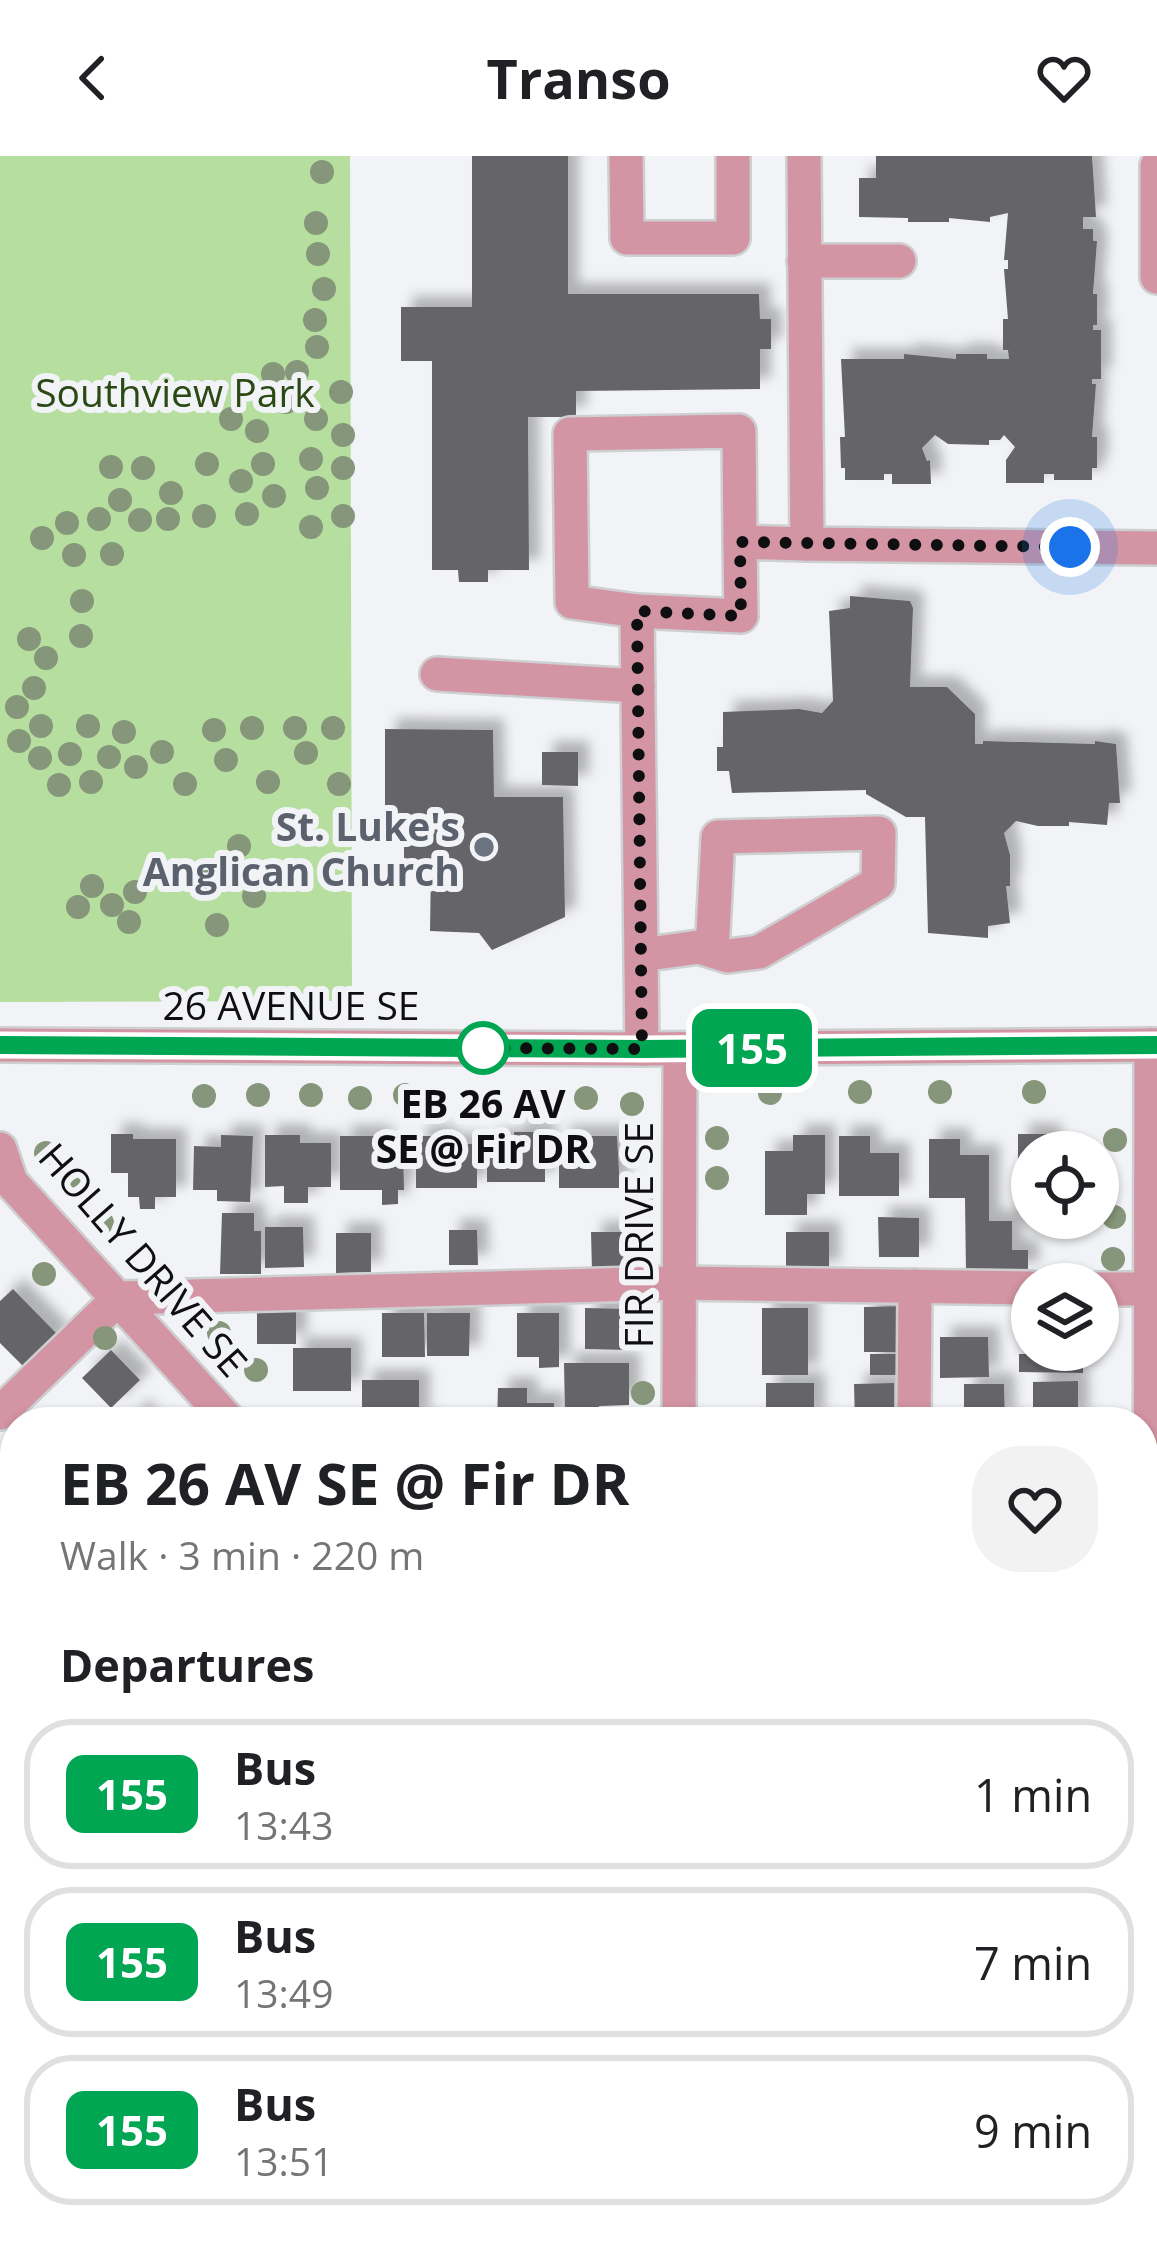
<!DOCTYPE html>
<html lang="en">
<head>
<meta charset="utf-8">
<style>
  body { margin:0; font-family:"Open Sans",sans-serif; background:#f2f2f2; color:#202124; height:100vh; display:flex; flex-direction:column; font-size:45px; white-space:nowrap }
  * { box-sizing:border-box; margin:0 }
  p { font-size:39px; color:#757577 }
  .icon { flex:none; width:66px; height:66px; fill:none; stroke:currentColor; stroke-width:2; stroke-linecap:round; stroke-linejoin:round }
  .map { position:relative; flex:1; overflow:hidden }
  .details { position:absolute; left:0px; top:1251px; width:1158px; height:840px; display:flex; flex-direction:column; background:#fff; border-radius:48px 48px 0 0; box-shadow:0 3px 9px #0004 }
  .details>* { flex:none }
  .badge { padding:0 24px; border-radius:18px; font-size:42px; line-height:78px }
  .buttons { position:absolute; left:1011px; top:975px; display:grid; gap:24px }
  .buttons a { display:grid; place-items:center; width:108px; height:108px; border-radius:50%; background:#fff; box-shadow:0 3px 9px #0004; font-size:60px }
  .you { position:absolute; width:60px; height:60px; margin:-30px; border:9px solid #fff; border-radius:50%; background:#1a73e8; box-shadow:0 0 0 18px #1a73e833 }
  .map>.badge { position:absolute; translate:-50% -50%; box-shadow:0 0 0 6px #fff }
  h2 { padding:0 60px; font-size:45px; line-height:108px }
  .round { display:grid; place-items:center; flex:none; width:126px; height:126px; border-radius:48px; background:#f2f2f2 }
  .head { display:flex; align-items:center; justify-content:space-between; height:204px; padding:0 60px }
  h1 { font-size:57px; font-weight:700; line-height:90px }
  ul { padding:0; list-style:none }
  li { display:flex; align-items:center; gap:36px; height:150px; margin:0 24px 18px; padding:0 36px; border:6px solid #e0e0e0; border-radius:48px }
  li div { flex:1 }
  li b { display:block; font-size:45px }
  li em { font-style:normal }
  li .badge { min-width:132px; font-weight:700; text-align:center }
  header { display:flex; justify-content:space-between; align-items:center; height:156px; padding:0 60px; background:#fff; font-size:54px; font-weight:700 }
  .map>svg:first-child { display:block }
</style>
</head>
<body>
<header><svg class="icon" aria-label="back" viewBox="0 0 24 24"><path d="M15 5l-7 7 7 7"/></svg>Transo<svg class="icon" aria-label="heart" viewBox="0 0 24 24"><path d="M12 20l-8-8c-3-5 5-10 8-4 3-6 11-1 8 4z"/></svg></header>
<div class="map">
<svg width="1157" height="2091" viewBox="0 0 1157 2091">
  <defs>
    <filter id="shadow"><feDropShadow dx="11" dy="-11" stdDeviation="6" flood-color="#0004"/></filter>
  </defs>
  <rect width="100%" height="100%" fill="#f2f3f6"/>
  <polygon fill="#fbe1ea" points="11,1619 15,1623 15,2076 54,2076 39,2091 0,2091 0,1630"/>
  <g fill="#b6de9f">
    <polygon points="0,0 350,0 352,845 0,846"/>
    <polygon points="54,2076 935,2076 945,2091 39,2091"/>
  </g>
  <g fill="#656569" filter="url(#shadow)">
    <polygon points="472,0 568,0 568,138 759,138 760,163 771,163 771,193 760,193 760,233 576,235 576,261 528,261 529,414 488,414 488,426 459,426 458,414 432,414 432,205 401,205 401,151 472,151"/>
    <polygon points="876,0 1092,0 1096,61 1083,61 1083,73 1093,73 1093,85 1097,85 1093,138 1097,138 1097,169 1093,169 1093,174 1101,174 1101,223 1092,223 1092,228 1096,228 1092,281 1097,281 1097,312 1092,312 1092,324 1054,324 1054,318 1044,318 1044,327 1006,327 1006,304 1015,291 1004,279 1000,284 989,284 989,289 948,288 935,279 922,292 927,305 930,304 931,328 892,328 892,318 884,318 884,324 845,324 845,312 841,312 840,281 845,281 841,203 904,203 904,198 956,203 956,198 987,198 987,203 1009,203 1008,194 1003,194 1003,163 1008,163 1004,113 1008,113 1008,104 1004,104 1008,57 990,61 990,66 949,62 949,66 908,66 908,62 859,61 859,22 876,22"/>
    <polygon points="850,440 910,445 913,452 910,531 947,531 975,558 975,588 983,588 983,585 1095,588 1095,585 1116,588 1120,647 1109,647 1107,669 1069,666 1069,670 1038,670 1016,665 1004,677 1010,699 1010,730 1006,730 1010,767 988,770 988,782 928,777 925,661 906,661 866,638 866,634 732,637 729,615 717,615 717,591 723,591 723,556 799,553 822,557 833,545 829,455 850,452"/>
    <polygon points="385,573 493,574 494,641 563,641 565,761 492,794 479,777 430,775 431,710 404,708 404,674 385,671"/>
    <polygon points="542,596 578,596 578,630 542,629"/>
    <polygon points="514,976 545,976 545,1026 487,1026 487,984 514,984"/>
    <polygon points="111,978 133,978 133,983 176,983 176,1041 155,1041 155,1053 140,1053 139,1041 128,1041 128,1017 111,1017"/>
    <polygon points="1018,978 1050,978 1050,996 1032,996 1032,1038 1018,1038"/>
    <polygon points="221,979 253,980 250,1046 217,1045 217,1034 193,1034 194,990 221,991"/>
    <polygon points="265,979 300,979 300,987 331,987 331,1031 308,1031 308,1047 284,1047 284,1030 265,1031"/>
    <polygon points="793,979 825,979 825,1038 807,1038 807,1059 765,1059 765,995 793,995"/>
    <polygon points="340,980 381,980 381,992 403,992 404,1034 398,1034 398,1048 382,1049 382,1034 340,1034"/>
    <polygon points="416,980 445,980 445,988 477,988 477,1032 416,1032"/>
    <polygon points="559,980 617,980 620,1032 559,1032"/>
    <polygon points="839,980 870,980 870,997 899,997 899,1040 839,1040"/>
    <polygon points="929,983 960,983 960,999 989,999 989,1065 1012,1065 1012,1094 1028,1094 1028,1117 966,1117 965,1042 929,1042"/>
    <polygon points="222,1057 254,1057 254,1075 261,1075 261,1118 220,1118"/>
    <polygon points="878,1061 919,1062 919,1101 879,1101"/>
    <polygon points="265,1071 303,1071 304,1111 265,1112"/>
    <polygon points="449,1074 477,1074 478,1109 449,1109"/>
    <polygon points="591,1076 629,1076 629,1115 592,1115"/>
    <polygon points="786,1076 829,1076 829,1116 786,1115"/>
    <polygon points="336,1077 371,1077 371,1116 336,1117"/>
    <polygon points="13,1133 60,1181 27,1214 0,1187 0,1145"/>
    <polygon points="907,1150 907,1196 864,1196 864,1151"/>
    <polygon points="585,1152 629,1153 629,1194 585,1193"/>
    <rect x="762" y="1152" width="46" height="67"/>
    <rect x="257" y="1153" width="39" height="35"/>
    <polygon points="382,1157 424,1157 425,1201 382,1201"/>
    <polygon points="427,1157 470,1157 469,1200 427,1200"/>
    <polygon points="517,1157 559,1157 559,1211 539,1212 539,1201 517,1201"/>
    <polygon points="940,1181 988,1181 989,1221 940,1222"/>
    <rect x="293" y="1192" width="58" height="43"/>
    <polygon points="111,1194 140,1224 111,1252 82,1222"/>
    <polygon points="1035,1194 1083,1194 1083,1217 1019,1216 1019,1198 1035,1198"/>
    <rect x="870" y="1198" width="38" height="21"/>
    <polygon points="564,1207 629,1207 629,1249 599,1250 599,1259 565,1259"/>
    <rect x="362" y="1224" width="57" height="42"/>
    <polygon points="1078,1225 1078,1266 1033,1266 1033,1226"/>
    <rect x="766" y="1227" width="48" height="39"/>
    <polygon points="894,1227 894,1266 855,1266 854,1228"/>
    <polygon points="964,1228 1004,1228 1005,1266 964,1266"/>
    <polygon points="498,1232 527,1232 527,1247 554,1247 554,1266 497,1266"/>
    <polygon points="138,1254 150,1266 125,1266 132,1260"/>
    <polygon points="15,1378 15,1431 0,1416 0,1393"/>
    <polygon points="0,1429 15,1445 0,1460"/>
    <polygon points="1157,1611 1157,1671 1143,1649 1143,1620"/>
    <polygon points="15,1680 15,1775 2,1788 15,1800 15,1833 0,1847 0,1694"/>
    <polygon points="1143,1722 1157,1744 1143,1755"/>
    <polygon points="1157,1891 1157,1948 1143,1926 1143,1901"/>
    <polygon points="15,1922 15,2045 0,2060 0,1937"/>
  </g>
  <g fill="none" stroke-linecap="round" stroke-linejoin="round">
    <g stroke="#cecfd1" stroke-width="38">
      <g id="minor">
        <polyline points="626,0 627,82 733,82 733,0"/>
        <polyline points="804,0 807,388 1157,392"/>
        <polyline points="1157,10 1157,121"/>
        <polyline points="804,105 899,105"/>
        <polyline points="637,455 572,446 570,278 739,275 740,386"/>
        <polyline points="437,518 638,530"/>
        <polyline points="641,799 699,791 728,800 759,796 878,727 879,677 718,681 712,795"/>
        <polyline points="0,889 642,893 1157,889"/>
        <polyline points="642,893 637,455 741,460 740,386 807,388"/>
        <polyline points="0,993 11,1026 230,1266"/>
        <polyline points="1098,1133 1157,1133"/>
        <polyline points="0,1257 119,1142 677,1127 1032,1132"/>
        <polyline points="679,1266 680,893"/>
        <polyline points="914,1266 915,1130"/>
        <polyline points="1143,1526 1150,1521 1151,889"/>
        <polyline points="0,1573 15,1559"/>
        <polyline points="1143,1777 1157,1768"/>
        <polyline points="961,2076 970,2091"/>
        <polyline points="1108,2091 1132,2076"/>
      </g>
    </g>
    <polyline stroke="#7d7d80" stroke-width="6" stroke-dasharray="3 9" stroke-linecap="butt" points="737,2091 743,2076"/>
    <use href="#minor" stroke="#d394a3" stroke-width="33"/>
  </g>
  <g fill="#85967a">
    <circle cx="322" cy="16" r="12"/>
    <circle cx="316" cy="67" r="12"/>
    <circle cx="318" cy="98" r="12"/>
    <circle cx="324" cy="133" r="12"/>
    <circle cx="315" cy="164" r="12"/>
    <circle cx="317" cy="191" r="12"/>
    <circle cx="297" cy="216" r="12"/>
    <circle cx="273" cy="218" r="12"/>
    <circle cx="341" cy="236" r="12"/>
    <circle cx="286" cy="246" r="12"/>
    <circle cx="231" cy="263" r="12"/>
    <circle cx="316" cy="263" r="12"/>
    <circle cx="257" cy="275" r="12"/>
    <circle cx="343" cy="279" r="12"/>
    <circle cx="311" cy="303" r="12"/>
    <circle cx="207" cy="308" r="12"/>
    <circle cx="263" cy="308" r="12"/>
    <circle cx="111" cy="311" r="12"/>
    <circle cx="143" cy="312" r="12"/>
    <circle cx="343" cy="312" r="12"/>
    <circle cx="241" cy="325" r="12"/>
    <circle cx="317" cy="332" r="12"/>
    <circle cx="171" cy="337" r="12"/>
    <circle cx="274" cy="340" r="12"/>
    <circle cx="120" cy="344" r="12"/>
    <circle cx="247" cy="358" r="12"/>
    <circle cx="204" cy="360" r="12"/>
    <circle cx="343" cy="360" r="12"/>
    <circle cx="99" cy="363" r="12"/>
    <circle cx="168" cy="363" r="12"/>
    <circle cx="140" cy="364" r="12"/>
    <circle cx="67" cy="367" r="12"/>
    <circle cx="311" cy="371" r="12"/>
    <circle cx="42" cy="382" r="12"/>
    <circle cx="112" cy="398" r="12"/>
    <circle cx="74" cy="399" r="12"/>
    <circle cx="82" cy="445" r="12"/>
    <circle cx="81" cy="480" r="12"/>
    <circle cx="29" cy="483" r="12"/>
    <circle cx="46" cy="502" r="12"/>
    <circle cx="34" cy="532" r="12"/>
    <circle cx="17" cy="551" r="12"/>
    <circle cx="41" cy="570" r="12"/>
    <circle cx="88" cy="570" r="12"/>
    <circle cx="252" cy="572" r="12"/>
    <circle cx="295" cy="572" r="12"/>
    <circle cx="333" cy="572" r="12"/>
    <circle cx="214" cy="574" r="12"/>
    <circle cx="124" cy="576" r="12"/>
    <circle cx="19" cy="585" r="12"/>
    <circle cx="162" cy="596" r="12"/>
    <circle cx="306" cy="597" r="12"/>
    <circle cx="70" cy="598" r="12"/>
    <circle cx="109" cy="601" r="12"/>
    <circle cx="40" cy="602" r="12"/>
    <circle cx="226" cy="604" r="12"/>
    <circle cx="136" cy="611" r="12"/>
    <circle cx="91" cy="626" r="12"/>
    <circle cx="268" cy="626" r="12"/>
    <circle cx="185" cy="628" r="12"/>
    <circle cx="339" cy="628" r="12"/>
    <circle cx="59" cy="629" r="12"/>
    <circle cx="239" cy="690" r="12"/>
    <circle cx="210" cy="724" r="12"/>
    <circle cx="92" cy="730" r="12"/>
    <circle cx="135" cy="736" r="12"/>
    <circle cx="254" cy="740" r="12"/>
    <circle cx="112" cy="749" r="12"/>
    <circle cx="78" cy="751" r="12"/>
    <circle cx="129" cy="766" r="12"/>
    <circle cx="217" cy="769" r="12"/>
    <circle cx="860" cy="936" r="12"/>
    <circle cx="940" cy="936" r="12"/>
    <circle cx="1034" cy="936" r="12"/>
    <circle cx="770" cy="937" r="12"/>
    <circle cx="258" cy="939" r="12"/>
    <circle cx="311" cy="939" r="12"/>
    <circle cx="405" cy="939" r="12"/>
    <circle cx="204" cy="940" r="12"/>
    <circle cx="360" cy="942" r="12"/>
    <circle cx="586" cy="942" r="12"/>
    <circle cx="481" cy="946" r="12"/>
    <circle cx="529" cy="946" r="12"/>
    <circle cx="632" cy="948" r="12"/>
    <circle cx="717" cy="982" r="12"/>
    <circle cx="1115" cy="984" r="12"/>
    <circle cx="641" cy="987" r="12"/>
    <circle cx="46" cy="997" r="12"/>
    <circle cx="717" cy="1022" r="12"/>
    <circle cx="73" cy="1031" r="12"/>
    <circle cx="642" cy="1049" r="12"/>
    <circle cx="1114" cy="1061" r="12"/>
    <circle cx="102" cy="1067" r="12"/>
    <circle cx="1113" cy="1103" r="12"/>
    <circle cx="44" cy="1118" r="12"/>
    <circle cx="219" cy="1177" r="12"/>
    <circle cx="105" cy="1182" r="12"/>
    <circle cx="256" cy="1214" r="12"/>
    <circle cx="643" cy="1237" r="12"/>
  </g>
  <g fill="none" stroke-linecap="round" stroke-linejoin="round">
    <g stroke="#fff" stroke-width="27">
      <polyline id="line" points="0,889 642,893 1157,889"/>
    </g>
    <use href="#line" stroke="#00a651" stroke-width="18"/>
    <polyline stroke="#0f0f11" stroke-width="12" stroke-dasharray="0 21.6" points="483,892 642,893 637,455 741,460 740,386 1070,391"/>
  </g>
  <circle fill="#6b7280" stroke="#f2f3f6" stroke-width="4.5" cx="484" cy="691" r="12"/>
  <circle fill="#fff" stroke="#00a651" stroke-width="6" cx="483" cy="892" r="24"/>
  <g text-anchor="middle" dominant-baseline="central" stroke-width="12" stroke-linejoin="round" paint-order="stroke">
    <g font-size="39" fill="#2b4914" stroke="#f2f3f6">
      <text x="175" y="235">Southview Park</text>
    </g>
    <g font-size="39" font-weight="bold" fill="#5b616d" stroke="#f2f3f6" text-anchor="end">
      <text x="460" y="669">St. Luke's<tspan x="460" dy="45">Anglican Church</tspan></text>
    </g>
    <g font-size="39" fill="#0f0f11" stroke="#f2f3f6">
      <text x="291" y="848">26 AVENUE SE</text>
      <text transform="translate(637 1079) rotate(-90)">FIR DRIVE SE</text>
      <text transform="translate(144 1103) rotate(49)">HOLLY DRIVE SE</text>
    </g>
    <g font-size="39" font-weight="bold" fill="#0f0f11" stroke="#f2f3f6">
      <text x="483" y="946">EB 26 AV<tspan x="483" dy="45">SE @ Fir DR</tspan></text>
    </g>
  </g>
</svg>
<div class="buttons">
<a><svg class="icon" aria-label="locate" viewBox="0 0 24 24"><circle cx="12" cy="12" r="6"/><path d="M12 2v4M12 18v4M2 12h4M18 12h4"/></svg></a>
<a><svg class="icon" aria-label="layers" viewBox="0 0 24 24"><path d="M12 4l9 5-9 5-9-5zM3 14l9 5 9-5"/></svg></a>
</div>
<div class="you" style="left:1070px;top:391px"></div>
<b class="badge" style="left:752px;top:892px;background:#00a651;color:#fff">155</b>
<section class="details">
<div class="head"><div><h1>EB 26 AV SE @ Fir DR</h1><p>Walk · 3 min · 220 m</p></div><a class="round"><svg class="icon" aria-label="heart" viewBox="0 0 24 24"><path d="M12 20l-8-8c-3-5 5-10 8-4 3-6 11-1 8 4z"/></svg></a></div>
<h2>Departures</h2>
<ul>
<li><span class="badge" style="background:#00a651;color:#fff">155</span><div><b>Bus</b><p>13:43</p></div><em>1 min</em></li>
<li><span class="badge" style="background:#00a651;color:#fff">155</span><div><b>Bus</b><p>13:49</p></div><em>7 min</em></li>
<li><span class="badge" style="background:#00a651;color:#fff">155</span><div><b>Bus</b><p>13:51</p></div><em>9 min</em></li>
</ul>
</section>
</div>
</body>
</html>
